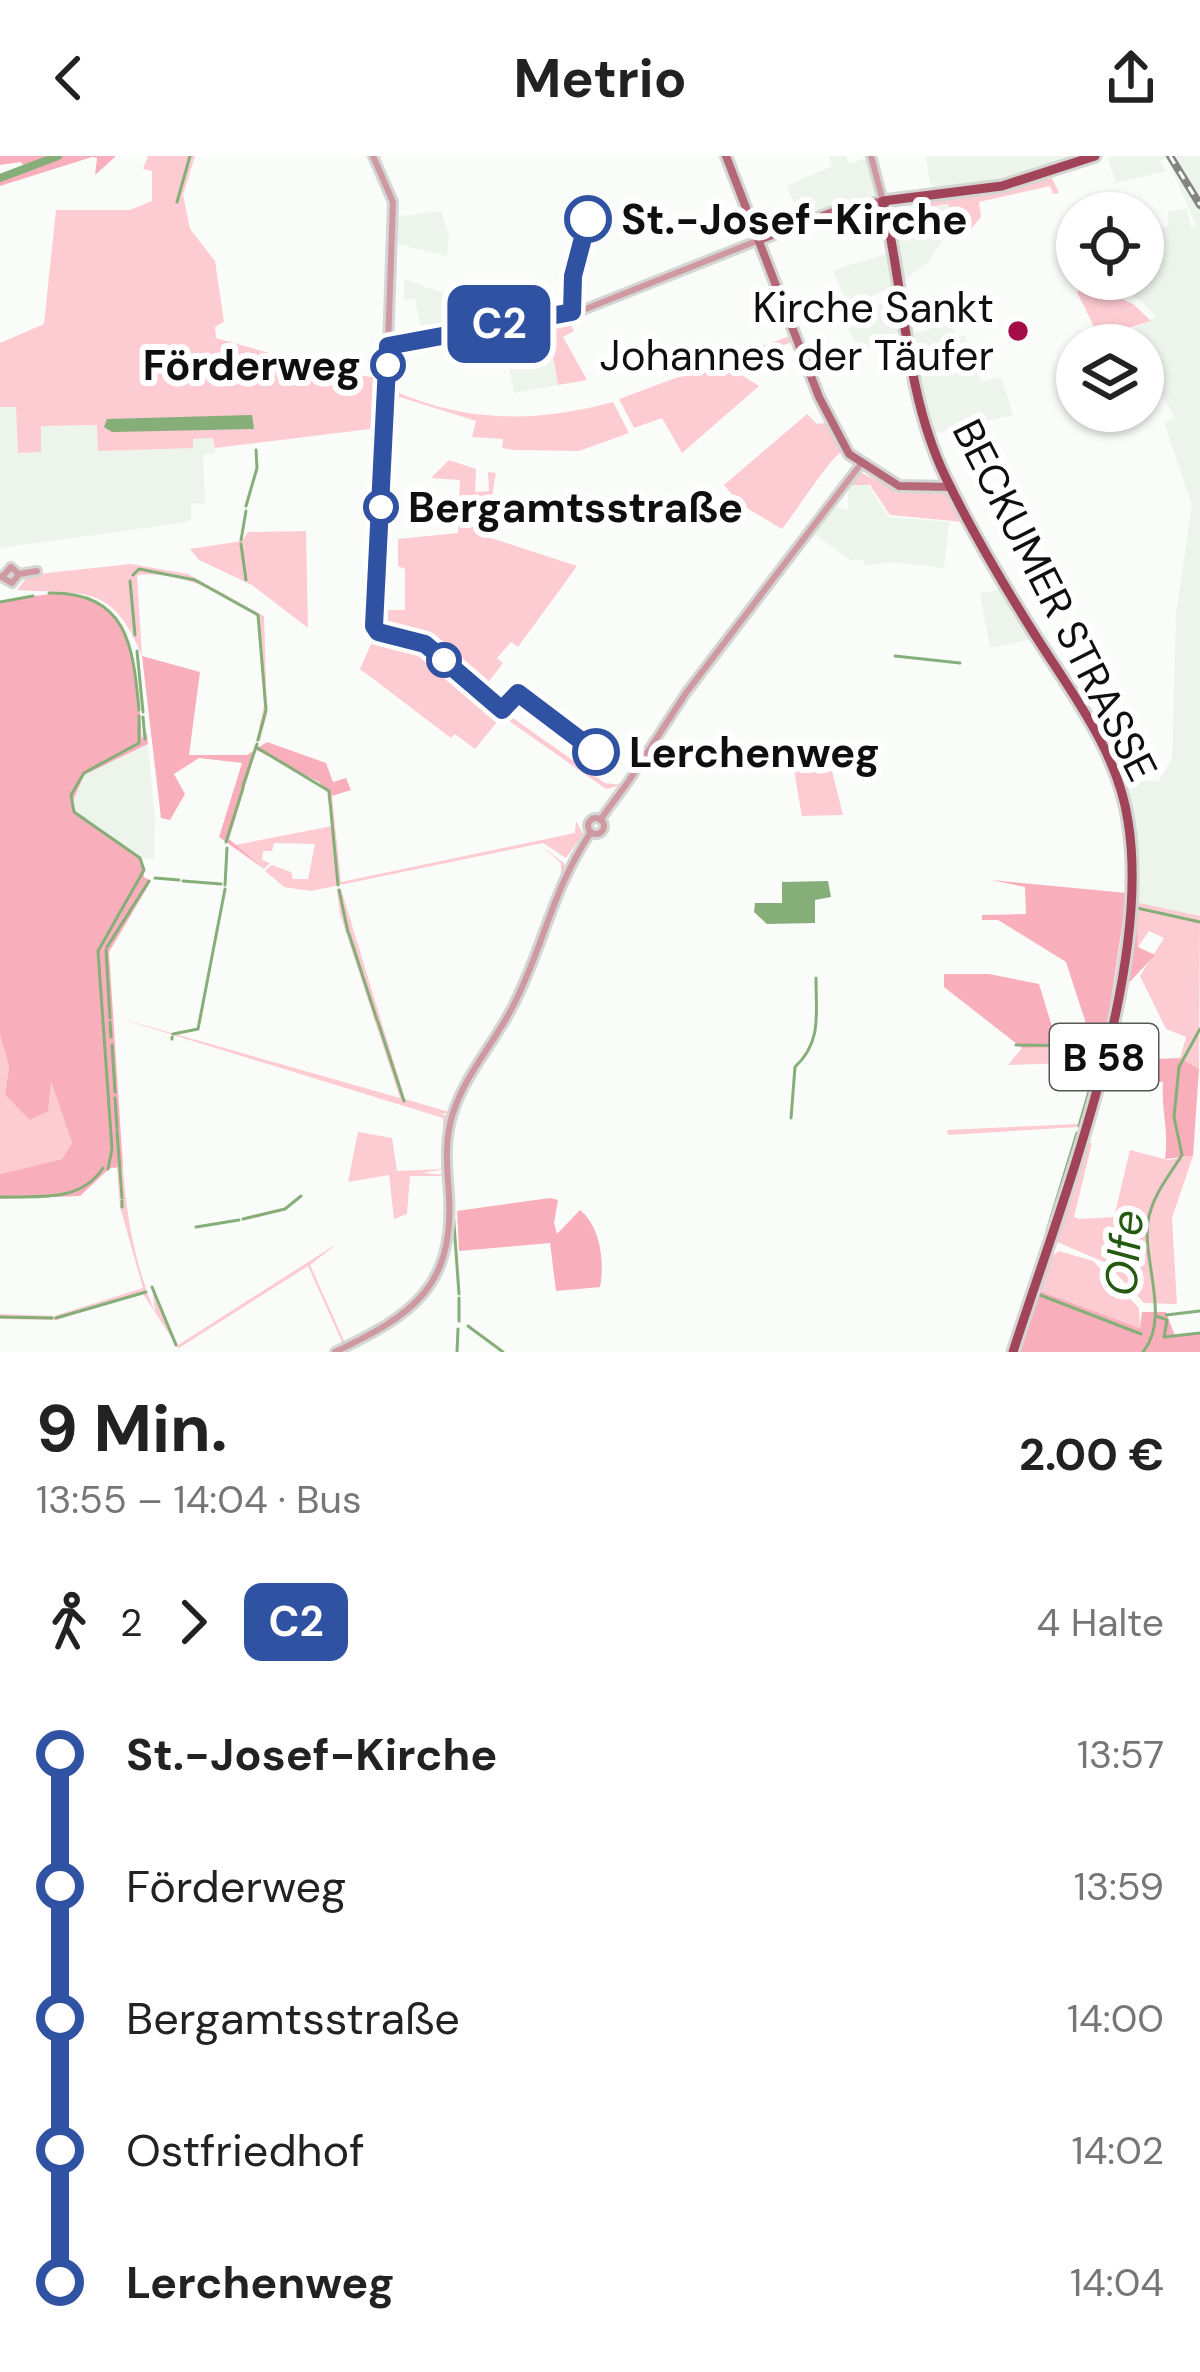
<!DOCTYPE html>
<html lang="de">
<head>
<meta charset="utf-8">
<style>
  body { margin:0; font-family:"DM Sans",sans-serif; background:#f6f6f6; color:#222; height:100vh; display:flex; flex-direction:column; font-size:45px; white-space:nowrap }
  * { box-sizing:border-box; margin:0 }
  p { font-size:39px; color:#767676 }
  .icon { flex:none; width:66px; height:66px; fill:none; stroke:currentColor; stroke-width:2; stroke-linecap:round; stroke-linejoin:round }
  .map { position:relative; height:1196px; overflow:hidden }
  .side { display:flex; flex-direction:column; background:#fff; flex:1 }
  .side>* { flex:none }
  .badge { padding:0 24px; border-radius:18px; font-size:42px; line-height:78px }
  .controls { position:absolute; left:1056px; top:36px; display:grid; gap:24px }
  .controls a { display:grid; place-items:center; width:108px; height:108px; border-radius:50%; background:#fff; box-shadow:0 3px 9px #0004; font-size:60px }
  .map>.badge { position:absolute; translate:-50% -50%; box-shadow:0 0 0 6px #fff }
  .legs { display:flex; align-items:center; gap:18px; height:132px; padding:0 36px; font-size:39px }
  .legs p { margin-inline-start:auto }
  .summary { display:flex; align-items:center; justify-content:space-between; height:204px; padding:0 36px }
  h1 { font-size:66px; font-weight:700; line-height:90px }
  ul { padding:0 36px; list-style:none }
  li { display:flex; align-items:center; gap:42px; height:132px; font-size:45px }
  li i { display:grid; place-items:center; width:18px; height:100%; margin:0 15px; background:currentColor }
  li i::after { content:''; width:30px; height:30px; margin:-15px; border:9px solid; border-radius:50%; background:#fff }
  li p { margin-inline-start:auto }
  li:first-child i { background:linear-gradient(#0000 50%,currentColor 0) }
  li:last-child i { background:linear-gradient(currentColor 50%,#0000 0) }
  header { display:flex; justify-content:space-between; align-items:center; height:156px; padding:0 36px; background:#fff; font-size:54px; font-weight:700 }
  .map>svg:first-child { display:block }
</style>
</head>
<body>
<header><svg class="icon" aria-label="back" viewBox="0 0 24 24"><path d="M15 5l-7 7 7 7"/></svg>Metrio<svg class="icon" aria-label="share" viewBox="0 0 24 24"><path d="M12 15V3M7 8l5-5 5 5M5 13v7h14v-7"/></svg></header>
<div class="map">
<svg width="1200" height="1196" viewBox="0 0 1200 1196">
  <rect width="100%" height="100%" fill="#fafcf9"/>
  <g fill="#ecf4eb">
    <polygon points="829,0 846,0 849,8 867,2 876,38 800,64 787,30 832,10"/>
    <polygon points="926,0 1085,0 1002,26 936,34 930,28"/>
    <polygon points="1113,0 1200,0 1200,768 1131,758 1135,683 1123,620 1158,626 1172,603 1176,458 1192,349 1164,266 1175,262 1143,205 1143,189 1138,189 1138,181 1129,182 1127,176 1156,161 1140,144 1113,132 1124,123 1143,123 1143,76 1168,70 1168,56 1187,52 1191,72 1196,70 1167,2 1160,5 1167,15 1116,27 1108,3"/>
    <polygon points="916,47 920,52 948,48 958,76 947,79 928,106 903,125 892,56 896,50"/>
    <polygon points="441,55 449,80 447,100 393,87 395,61"/>
    <polygon points="890,97 896,129 848,151 833,114"/>
    <polygon points="404,123 448,139 447,175 422,179 415,142 404,144"/>
    <polygon points="897,140 901,175 859,195 845,165"/>
    <polygon points="952,167 956,181 965,179 968,191 960,193 966,211 976,209 981,226 1001,221 1013,259 934,277 911,178"/>
    <polygon points="532,187 535,204 541,203 540,195 552,193 558,229 514,237 505,189"/>
    <polygon points="16,250 18,297 40,270 97,269 99,295 193,291 193,282 214,282 215,297 203,299 205,347 191,348 191,364 181,367 0,392 0,251"/>
    <polygon points="848,329 868,329 889,361 949,366 944,412 892,406 865,410 864,404 851,404 811,376 832,348 848,355"/>
    <polygon points="1001,433 1032,483 990,492 980,438"/>
    <polygon points="148,588 155,663 154,704 140,701 75,655 72,647 84,619"/>
  </g>
  <g fill="#fdcbd2">
    <polygon points="148,0 195,0 183,39 190,73 215,105 224,166 215,171 216,182 344,218 373,221 376,210 385,212 378,272 215,292 213,282 193,283 193,292 98,295 97,269 41,270 41,296 18,297 16,251 0,251 0,187 44,168 56,54 130,54 152,45 152,15 143,13"/>
    <polygon points="1052,22 1059,37 1053,38 1050,30 979,46 981,61 971,73 958,76 948,48 920,52 916,47"/>
    <polygon points="1085,127 1133,148 1151,165 1099,181 1077,136"/>
    <polygon points="567,160 574,175 563,181 587,224 558,229 553,200 543,202 535,166"/>
    <polygon points="790,180 792,186 727,210 759,230 682,297 662,262 634,272 619,243"/>
    <path d="M390,233C465,267 535,267 613,246L629,277L579,295L513,294L502,292L503,283L472,281L476,265L390,238Z"/>
    <path d="M807,258L817,268L825,267L853,309L840,297C828,305 795,357 782,373L740,348L724,329Z"/>
    <polygon points="449,304 476,313 475,336 489,335 488,316 496,317 485,380 577,410 518,491 511,486 497,502 503,507 480,537 426,486 377,473 378,454 405,454 405,413 398,410 398,383 458,377 460,324 431,322"/>
    <polygon points="860,316 897,334 945,336 964,366 890,359 870,329 848,329"/>
    <polygon points="306,375 308,472 252,429 199,404 190,393 242,385 248,376"/>
    <path d="M131,408L188,418L264,460L267,558L260,584L256,586L264,549L259,471L257,460C224,437 178,414 137,419L142,500C112,425 82,439 17,434L28,420L38,418Z"/>
    <polygon points="376,477 403,480 429,492 465,528 605,627 622,629 606,633 502,560 475,593 455,578 451,582 360,513"/>
    <polygon points="814,599 818,618 832,615 843,659 802,660 792,603"/>
    <polygon points="327,637 332,640 341,726 575,677 576,665 583,678 566,702 543,687 311,735 284,731 265,715 272,709 291,716 293,723 308,723 315,688 274,687 272,695 263,695 262,704 270,707 264,713 235,689 332,670"/>
    <path d="M541,690L564,707L565,713L520,832L451,958L439,957L450,961L446,1013L422,1017L447,1019C448,1112 427,1170 328,1196L343,1188L308,1110L179,1192L181,1196L143,1138L56,1164L0,1163V1158L54,1160L143,1132L120,1051L117,1012L123,1011C126,1060 136,1112 155,1156L152,1130L178,1189L338,1087L310,1109L345,1187C430,1145 449,1115 444,1020H410L407,1058L394,1063L389,1019L348,1026L358,976L392,982L397,1015L443,1013V962L115,861L400,942L340,758L337,734L341,733L405,943L449,956L513,844L561,717V707Z"/>
    <polygon points="1139,747 1200,760 1199,913 1180,902 1186,881 1166,873 1140,820 1164,782 1149,775 1138,791 1137,759 1131,757 1132,749"/>
    <polygon points="0,879 9,910 5,939 30,963 51,924 72,987 62,1003 0,1018"/>
    <polygon points="1104,891 1079,971 948,979 947,974 1078,968 1096,906 1008,909 1022,892"/>
    <polygon points="1086,986 1092,987 1074,1061 1079,1063 1114,1061 1130,994 1168,1004 1193,1000 1172,1062 1177,1148 1144,1147 1106,1107 1055,1085"/>
    <polygon points="1059,1095 1093,1105 1139,1152 1140,1172 1040,1135 1016,1196 1049,1102"/>
  </g>
  <g fill="#f9afbb">
    <polygon points="0,0 116,0 95,19 97,2 92,1 0,30 0,24 26,13 21,6 0,9"/>
    <path d="M64,436C140,445 137,522 142,583L147,577L148,588L84,619L72,647L75,655L140,701L144,721L151,725L109,796L123,1011L110,1012L80,1040L0,1043V1018L62,1003L72,987L51,925L48,955L30,964L5,939L9,910L0,879V445Z"/>
    <polygon points="142,500 200,516 189,599 247,599 267,586 326,607 333,626 346,622 351,634 332,640 319,626 256,594 229,683 264,713 219,681 242,607 199,602 174,618 185,638 170,664 161,662"/>
    <polygon points="991,724 1127,737 1104,891 1022,892 944,831 944,818 989,818 1039,828 1057,887 1092,886 1066,806 998,764 982,764 982,759 1026,758 1025,731"/>
    <path d="M1131,758L1137,759L1138,791L1155,799L1126,830L1115,890L1129,891L1133,904L1180,902L1199,913L1193,1000L1165,1003C1169,974 1161,953 1163,926L1102,921Z"/>
    <path d="M550,1042L558,1044L554,1067L557,1078L580,1054C600,1070 605,1105 600,1131L556,1135L550,1087L459,1095L457,1055Z"/>
    <polygon points="1040,1135 1140,1172 1142,1156 1166,1156 1175,1180 1200,1177 1200,1196 1020,1196"/>
  </g>
  <g fill="#85ae79">
    <polygon points="252,259 254,273 112,276 104,271 107,263"/>
    <polygon points="828,725 831,741 815,744 815,767 767,768 754,756 755,747 782,747 782,726"/>
  </g>
  <g fill="none" stroke-linecap="round" stroke-linejoin="round">
    <g stroke="#85ae79" stroke-width="3">
      <polyline points="177,46 190,0"/>
      <polyline points="246,350 257,312 256,294"/>
      <polyline points="241,384 246,355"/>
      <polyline points="241,388 246,424"/>
      <polyline points="133,419 139,413 195,424 258,459 266,554 258,584"/>
      <polyline points="130,425 135,479"/>
      <path d="M49,437C128,436 133,490 139,554"/>
      <polyline points="0,446 33,440"/>
      <polyline points="137,495 143,556"/>
      <polyline points="895,500 960,507"/>
      <polyline points="143,561 145,583"/>
      <polyline points="256,591 329,635 338,729"/>
      <polyline points="243,630 257,588"/>
      <polyline points="226,686 243,632"/>
      <polyline points="155,722 179,724"/>
      <polyline points="183,725 221,728"/>
      <polyline points="225,729 227,692"/>
      <polyline points="339,734 348,776"/>
      <polyline points="1137,752 1200,766"/>
      <polyline points="349,778 377,864"/>
      <polyline points="107,791 149,725"/>
      <polyline points="106,794 110,862"/>
      <polyline points="110,866 111,881"/>
      <polyline points="378,866 404,945"/>
      <polyline points="173,878 198,873 225,733"/>
      <polyline points="172,883 172,881"/>
      <polyline points="112,889 115,936"/>
      <polyline points="1016,889 1102,890 1099,905"/>
      <polyline points="115,942 117,972"/>
      <path d="M791,962L795,911C822,886 816,858 816,822"/>
      <polyline points="1079,970 1097,908"/>
      <polyline points="117,975 122,1042"/>
      <polyline points="108,1013 112,993 98,795 144,714 140,702 74,656 71,639 84,617 139,587 139,560"/>
      <polyline points="451,1026 459,1138"/>
      <path d="M0,1041C38,1040 80,1047 103,1012"/>
      <polyline points="122,1045 122,1051"/>
      <polyline points="243,1063 285,1053 301,1040"/>
      <polyline points="196,1071 239,1064"/>
      <polyline points="1047,1075 1077,977"/>
      <polyline points="152,1131 176,1189"/>
      <polyline points="1040,1139 1141,1178"/>
      <polyline points="1166,1159 1200,1155"/>
      <polyline points="1156,1160 1167,1164 1164,1181 1200,1177"/>
      <polyline points="0,1161 52,1162"/>
      <polyline points="56,1162 146,1136"/>
      <polyline points="459,1165 459,1142"/>
      <polyline points="1018,1167 1028,1136"/>
      <polyline points="468,1170 503,1196"/>
      <polyline points="457,1196 458,1173"/>
      <path d="M1143,1196C1171,1162 1142,1105 1148,1065C1153,1038 1169,1020 1182,999L1174,961L1179,911L1200,873"/>
    </g>
    <polyline stroke="#85ae79" stroke-width="8" points="0,22 58,0"/>
    <g stroke="#d4d6d4" stroke-width="12">
      <g id="tertiary">
        <polyline points="373,0 393,46 388,190 583,154 759,84"/>
        <polyline points="871,0 883,45"/>
        <polyline points="19,418 37,415"/>
        <polyline points="0,420 12,427 19,418 11,411 3,420"/>
        <polyline points="630,623 686,537 860,309"/>
        <circle cx="596" cy="670" r="8"/>
        <polyline points="600,664 628,626"/>
        <path d="M335,1196C412,1159 454,1132 449,1039C447,1012 444,984 453,957C465,919 494,887 512,852C544,791 550,738 591,676"/>
      </g>
    </g>
    <g stroke="#d4d6d4" stroke-width="14">
      <g id="secondary">
        <polyline points="726,0 819,241 849,298 899,330 951,331"/>
        <polyline points="759,84 833,56 883,45"/>
      </g>
    </g>
    <g stroke="#d4d6d4" stroke-width="15">
      <path id="primary" d="M1013,1196C1060,1049 1153,817 1128,665C1118,596 1071,536 1035,479C1003,428 971,374 945,320C904,235 905,135 883,45L1002,30L1095,0"/>
    </g>
    <use href="#tertiary" stroke="#cf99a2" stroke-width="6"/>
    <use href="#secondary" stroke="#b56877" stroke-width="8"/>
    <use href="#primary" stroke="#a14359" stroke-width="9"/>
    <g stroke="#848583" stroke-width="8">
      <polyline id="rail" points="1170,0 1200,49"/>
    </g>
    <use href="#rail" stroke="#fff" stroke-width="3" stroke-dasharray="9" stroke-linecap="butt"/>
  </g>
  <g fill="none" stroke-linecap="round" stroke-linejoin="round">
    <g stroke="#fff" stroke-width="27">
      <polyline id="line-1" points="588,63 573,120 572,156 388,190 374,470 378,476 425,488 502,554 518,537 596,596"/>
    </g>
    <use href="#line-1" stroke="#3052a2" stroke-width="18"/>
  </g>
  <g fill="#fff" stroke="#3052a2" stroke-width="6">
    <circle cx="588" cy="63" r="21"/>
    <circle cx="388" cy="209" r="15"/>
    <circle cx="381" cy="351" r="15"/>
    <circle cx="444" cy="504" r="15"/>
    <circle cx="596" cy="596" r="21"/>
  </g>
  <circle fill="#a40d46" stroke="#fff" stroke-width="4.5" cx="1018" cy="175" r="12"/>
  <g text-anchor="middle" dominant-baseline="central" stroke-width="12" stroke-linejoin="round" paint-order="stroke">
    <rect fill="#fff" stroke="#575757" stroke-width="3" x="1050" y="868" width="108" height="66" rx="9"/>
    <g font-size="39" font-weight="bold" fill="#0f0f0f">
      <text x="1104" y="901">B 58</text>
    </g>
    <g font-size="42" font-weight="bold" fill="#0f0f0f" stroke="#fff" text-anchor="start">
      <text x="621" y="63">St.-Josef-Kirche</text>
      <text x="361" y="209" text-anchor="end">Förderweg</text>
      <text x="408" y="351">Bergamtsstraße</text>
      <text x="629" y="596">Lerchenweg</text>
    </g>
    <g font-size="42" fill="#0f0f0f" stroke="#fff" text-anchor="end">
      <text x="994" y="151">Kirche Sankt<tspan x="994" dy="48">Johannes der Täufer</tspan></text>
    </g>
    <g font-size="42" fill="#0f0f0f" stroke="#fff">
      <text transform="translate(1055 444) rotate(63)">BECKUMER STRASSE</text>
    </g>
    <g font-size="45" font-style="italic" fill="#245910" stroke="#fff">
      <text transform="translate(1124 1097) rotate(-85)">Olfe</text>
    </g>
  </g>
</svg>
<div class="controls">
<a><svg class="icon" aria-label="locate" viewBox="0 0 24 24"><circle cx="12" cy="12" r="6"/><path d="M12 2v4M12 18v4M2 12h4M18 12h4"/></svg></a>
<a><svg class="icon" aria-label="layers" viewBox="0 0 24 24"><path d="M12 4l9 5-9 5-9-5zM3 14l9 5 9-5"/></svg></a>
</div>
<b class="badge" style="left:499px;top:168px;background:#3052a2;color:#fff">C2</b>
</div>
<section class="side">
<div class="summary"><div><h1>9 Min.</h1><p>13:55 – 14:04 · Bus</p></div><b>2.00 €</b></div>
<div class="legs"><svg class="icon" aria-label="walk" viewBox="0 0 24 24"><circle cx="13" cy="4" r="2"/><path d="M13 8l-2 6 4 7M11 14l-3 7M7 12l3-4h3l4 4"/></svg>2<svg class="icon" aria-label="forward" viewBox="0 0 24 24"><path d="M9 5l7 7-7 7"/></svg><b class="badge" style="background:#3052a2;color:#fff">C2</b><p>4 Halte</p></div>
<ul>
<li><i style="color:#3052a2"></i><b>St.-Josef-Kirche</b><p>13:57</p></li>
<li><i style="color:#3052a2"></i><span>Förderweg</span><p>13:59</p></li>
<li><i style="color:#3052a2"></i><span>Bergamtsstraße</span><p>14:00</p></li>
<li><i style="color:#3052a2"></i><span>Ostfriedhof</span><p>14:02</p></li>
<li><i style="color:#3052a2"></i><b>Lerchenweg</b><p>14:04</p></li>
</ul>
</section>
</body>
</html>
